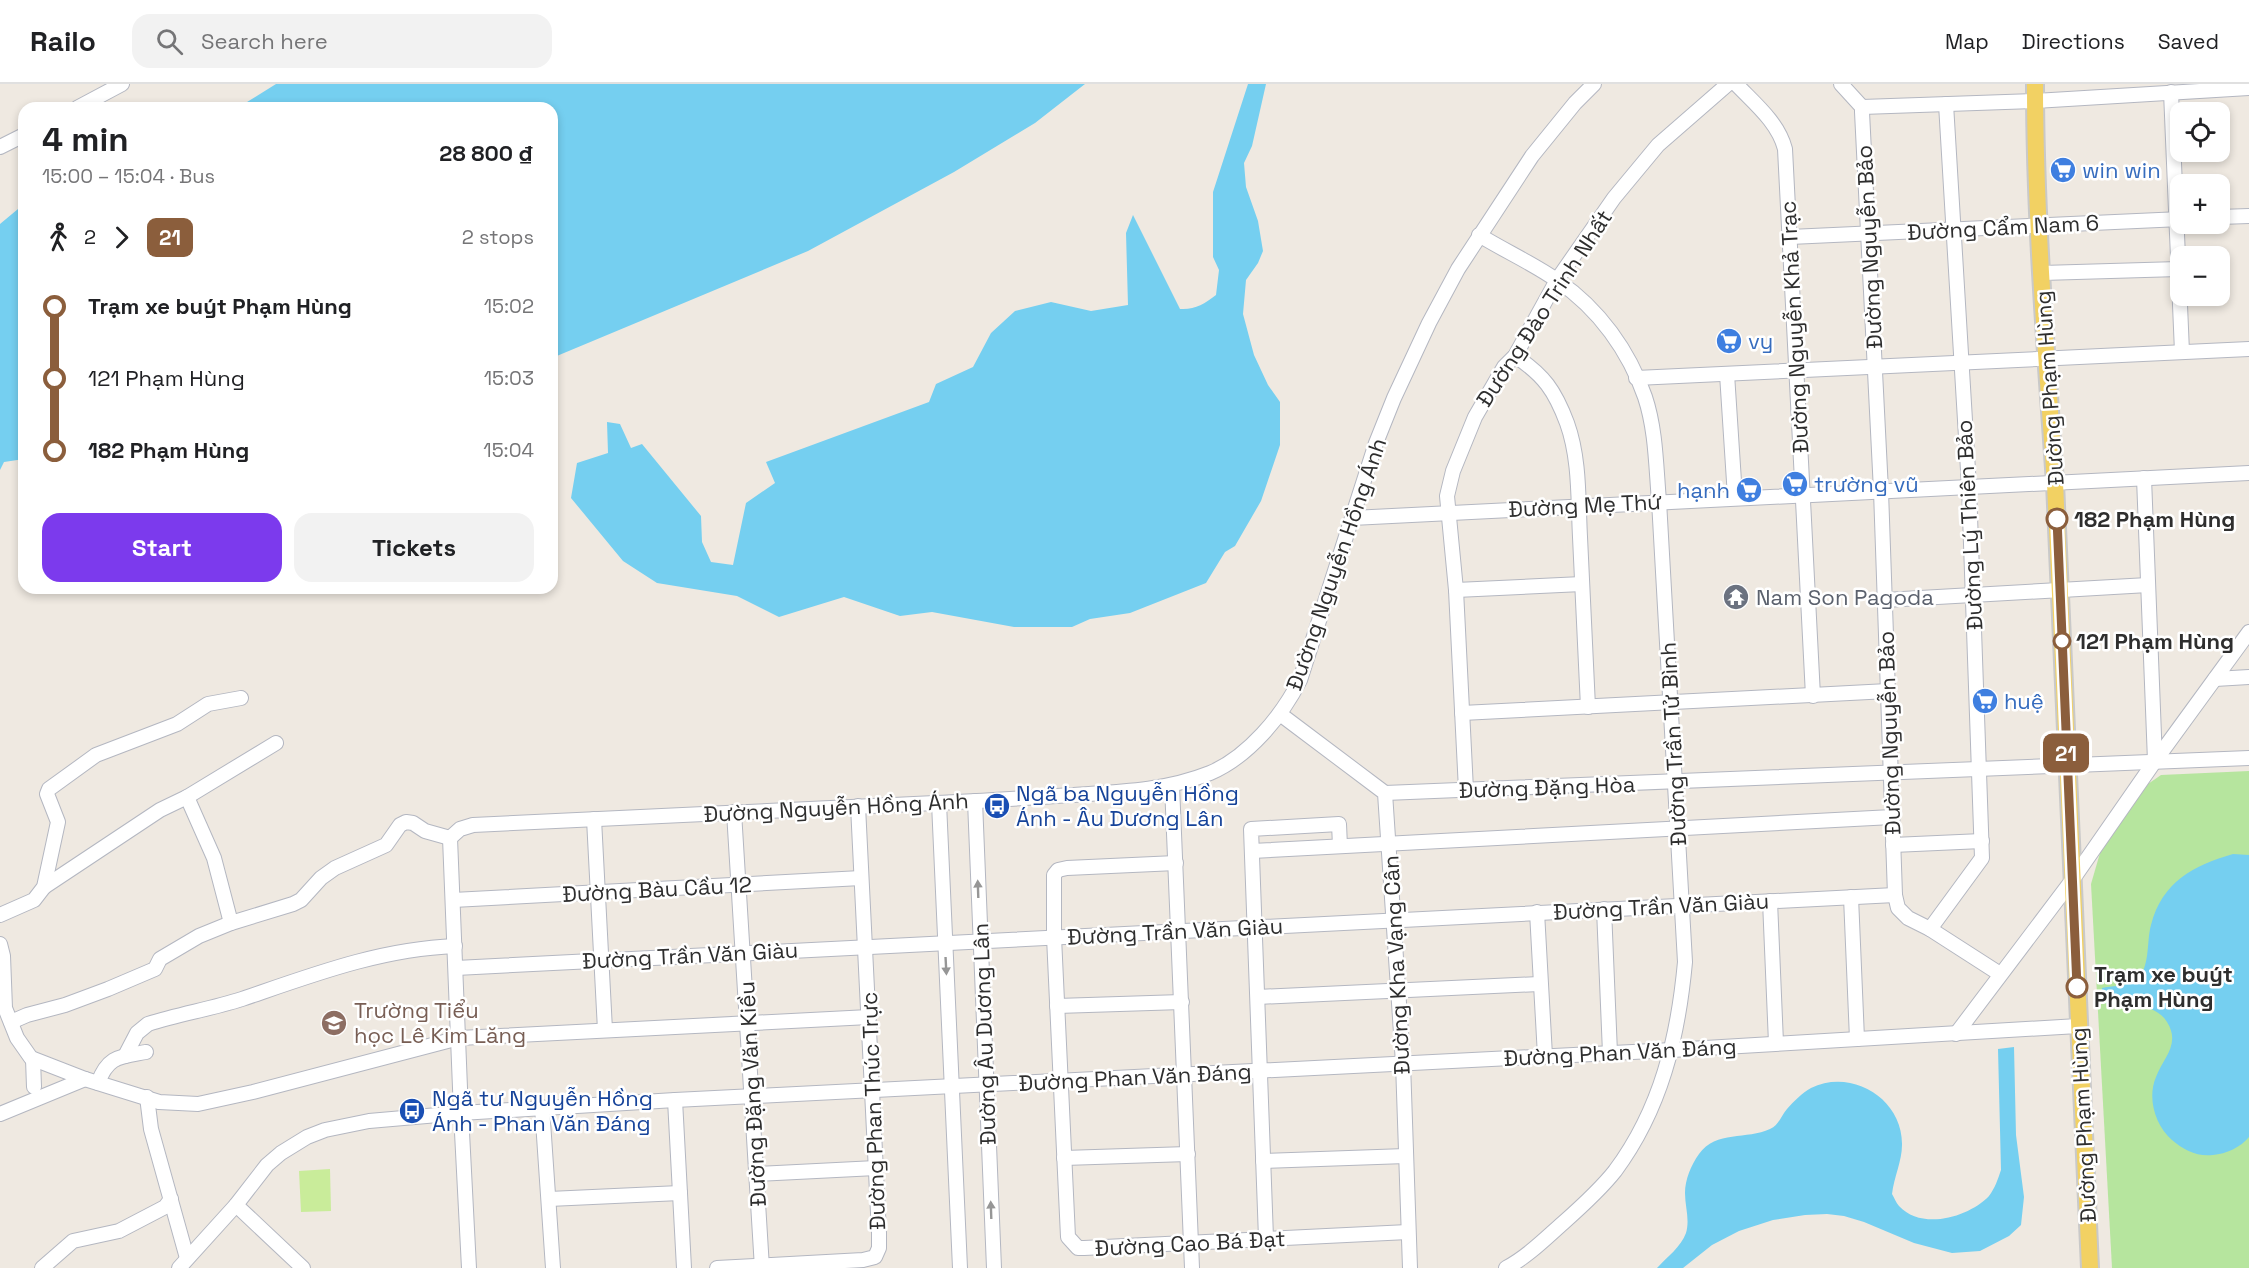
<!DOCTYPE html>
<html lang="en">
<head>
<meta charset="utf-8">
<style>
  body { margin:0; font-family:"Space Grotesk",sans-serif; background:#f2f2f2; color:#202124; height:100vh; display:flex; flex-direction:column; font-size:22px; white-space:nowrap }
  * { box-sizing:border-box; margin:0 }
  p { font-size:20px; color:#757577 }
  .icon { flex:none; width:33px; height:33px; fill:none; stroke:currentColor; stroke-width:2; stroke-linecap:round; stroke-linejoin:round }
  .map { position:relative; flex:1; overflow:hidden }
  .sheet { position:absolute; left:18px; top:18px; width:540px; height:492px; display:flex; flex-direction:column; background:#fff; border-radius:18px; box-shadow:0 3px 9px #0003 }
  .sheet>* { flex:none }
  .badge { padding:0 12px; border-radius:9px; font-size:21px; line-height:39px }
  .buttons { position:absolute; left:2170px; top:18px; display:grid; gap:12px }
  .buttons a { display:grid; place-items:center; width:60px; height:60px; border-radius:12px; background:#fff; box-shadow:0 3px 9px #0003; font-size:30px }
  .map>.badge { position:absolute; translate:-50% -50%; box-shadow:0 0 0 3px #fff }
  .legs { display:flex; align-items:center; gap:9px; height:66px; padding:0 24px; font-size:20px }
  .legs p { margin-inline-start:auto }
  .headline { display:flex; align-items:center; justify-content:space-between; height:102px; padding:0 24px }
  h1 { font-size:33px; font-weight:600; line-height:45px }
  .primary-button { display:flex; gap:12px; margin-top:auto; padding:12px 24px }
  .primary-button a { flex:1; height:69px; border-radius:18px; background:#7c3aed; color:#fff; font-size:24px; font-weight:600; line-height:69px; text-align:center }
  .primary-button a+a { background:#f2f2f2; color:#202124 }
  ul { padding:0 24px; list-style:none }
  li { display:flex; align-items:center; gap:21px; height:72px; font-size:22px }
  li i { display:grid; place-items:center; width:9px; height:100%; margin:0 8px; background:currentColor }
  li i::after { content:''; width:15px; height:15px; margin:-8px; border:4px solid; border-radius:50%; background:#fff }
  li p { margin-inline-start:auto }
  li:first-child i { background:linear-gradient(#0000 50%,currentColor 0) }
  li:last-child i { background:linear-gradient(currentColor 50%,#0000 0) }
  header { display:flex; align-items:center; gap:36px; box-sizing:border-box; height:84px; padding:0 30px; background:#fff; border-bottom:2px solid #e0e0e0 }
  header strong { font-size:28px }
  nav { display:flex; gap:33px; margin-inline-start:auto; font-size:21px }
  .search { width:420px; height:54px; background:#f2f2f2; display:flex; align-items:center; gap:15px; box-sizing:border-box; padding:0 21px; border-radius:18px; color:#757577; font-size:22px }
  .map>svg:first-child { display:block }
</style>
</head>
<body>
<header>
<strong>Railo</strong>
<div class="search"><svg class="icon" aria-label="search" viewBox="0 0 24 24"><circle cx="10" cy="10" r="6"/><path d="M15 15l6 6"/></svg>Search here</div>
<nav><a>Map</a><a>Directions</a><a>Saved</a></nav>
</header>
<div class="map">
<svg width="2249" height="1184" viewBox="0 0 2249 1184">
  <rect width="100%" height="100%" fill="#efe9e1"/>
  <polygon fill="#b6e59e" points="2249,687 2249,1184 2112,1184 2091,800 2100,769 2111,751 2148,700 2161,691"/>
  <polygon fill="#c9ec9a" points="330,1085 331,1127 301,1128 299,1087"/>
  <g fill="#75cff0">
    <polygon points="276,0 1085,0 1035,39 954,88 808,167 552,274 552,24 223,24 247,18"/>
    <path d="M1248,0H1266L1252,62L1244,79L1246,103L1258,137L1263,167L1258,179L1246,196L1243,230L1254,271L1268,301L1280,318V361L1261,417L1235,462L1225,468L1206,499L1130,529L1090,535L1072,543H1014L932,528L900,532L844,513L779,533L737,512L657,499L623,477L571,414L577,379L608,369L607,338L620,340L631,364L642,360L701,432L702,458L711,478L733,481L746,419L775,399L766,378L929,318L936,300L973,283L991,249L1015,227L1051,218L1091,227L1128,221L1126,149L1133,131L1180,225C1195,226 1204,220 1216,211L1219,186L1213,173V108Z"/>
    <polygon points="24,120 24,375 4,378 0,386 0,140"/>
    <path d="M2233,770L2249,771V1053C2241,1063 2226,1070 2213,1071C2197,1073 2184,1066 2172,1056C2155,1041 2147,1014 2156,993C2163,974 2181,960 2167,938C2155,918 2124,921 2104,919L2102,916H2097L2096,908H2102V904C2111,902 2126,902 2134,897C2151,887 2146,858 2151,841C2162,798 2194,781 2233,770Z"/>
    <path d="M2014,963L2016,1051L2024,1113L2021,1141L2009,1152L1980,1167L1952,1169L1914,1159L1864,1138L1844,1132L1827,1130L1805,1131L1773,1136L1739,1147L1712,1161L1683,1184H1657C1667,1173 1681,1163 1686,1149C1690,1135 1685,1123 1685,1109C1685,1096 1691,1081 1699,1070C1716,1046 1747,1056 1770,1045C1779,1041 1781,1032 1787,1025C1794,1017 1802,1009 1811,1004C1852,984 1903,1015 1902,1061C1902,1077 1894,1093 1892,1110C1894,1113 1896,1119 1899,1122C1922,1147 1969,1133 1989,1112C1995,1104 1998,1095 2001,1086L1998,965Z"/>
  </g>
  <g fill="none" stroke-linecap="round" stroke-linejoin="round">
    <g stroke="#b4b7c1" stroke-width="16">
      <g id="minor">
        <path d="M1736,0C1754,19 1778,38 1785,65L1813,612"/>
        <polyline points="1841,0 1862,23 1862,28 1881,407 1895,811 1898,824 1908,834 1930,845 2000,890"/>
        <polyline points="2171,8 2182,268"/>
        <polyline points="1862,23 2035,17 2249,4"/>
        <polyline points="77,24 122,0"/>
        <polyline points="0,63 24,51"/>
        <polyline points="2220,133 2249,132"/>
        <path d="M1479,151C1505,167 1534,180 1558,197C1599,225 1629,267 1645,313C1656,346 1656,383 1659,417L1685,878C1678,954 1661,1025 1615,1087C1600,1106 1581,1123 1563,1139C1546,1154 1527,1173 1506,1184"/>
        <polyline points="1790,153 2181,135"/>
        <polyline points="2042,189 2179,185"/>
        <path d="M1515,272C1544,291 1555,307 1567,339C1580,375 1578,416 1580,453C1583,510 1585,567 1588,623"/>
        <polyline points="1727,290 1735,413"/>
        <polyline points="1636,294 2249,265"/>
        <polyline points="2144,394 2155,677"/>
        <polyline points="1352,434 2249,389"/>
        <polyline points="1456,506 1582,500"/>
        <polyline points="1885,516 2148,501"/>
        <polyline points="2215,595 2249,593"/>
        <polyline points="1462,629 1888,607"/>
        <polyline points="1280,630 1385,709 1403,979 1410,1184"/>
        <polyline points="1172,701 1192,1184"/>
        <polyline points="1466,706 1456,506 1447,412 1453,387 1475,333 1504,283 1515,272 1557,196 1614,114 1658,61 1728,0"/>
        <polyline points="1385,709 2249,674"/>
        <polyline points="187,713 214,774 231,839"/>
        <polyline points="975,717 994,1184"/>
        <polyline points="939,719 960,1184"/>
        <polyline points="734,728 762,1184"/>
        <polyline points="594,735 605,946"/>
        <path d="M450,754L460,745L473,741C627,734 781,726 935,719C981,717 1026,714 1071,711C1119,708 1165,707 1210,689C1248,673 1282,632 1300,596L1376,359L1394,314L1429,239L1458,185L1532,72L1575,19L1594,0"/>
        <polyline points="450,754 461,1029 469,1184"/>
        <polyline points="1893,761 1982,757"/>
        <polyline points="1252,767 1892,733"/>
        <polyline points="1176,779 1067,784 1058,786 1054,791 1054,853 1068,1153 1078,1164 1084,1164 1408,1148"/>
        <polyline points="44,803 160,726 187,713 276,659"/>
        <polyline points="1851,813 1857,955"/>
        <polyline points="453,816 861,794"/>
        <polyline points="1770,817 1776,959"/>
        <polyline points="1604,825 1610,969"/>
        <polyline points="1537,828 1545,972"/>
        <polyline points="0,831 34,816 44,803 58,738 47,710 49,705 96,671 177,640 208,620 241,614"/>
        <polyline points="1930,845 1982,774 1969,403 1946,20"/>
        <polyline points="0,860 3,872 5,924 17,954 31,974 85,995 159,1018 198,1020 253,1008 459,954 869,933"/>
        <polyline points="456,884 1895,811"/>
        <polyline points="1258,913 1539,900"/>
        <polyline points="1057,922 1182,918"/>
        <polyline points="11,938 27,931 65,921 108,905 155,885 160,875 199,852 231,839 293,820 301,816 321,794 335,784 386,761 400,741 406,738 413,739 425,747 450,754"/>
        <polyline points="1956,950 2073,795 2155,677 2249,548"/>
        <path d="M125,972L137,949L148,940C179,930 211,925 242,915C312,891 380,865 455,862"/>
        <polyline points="33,975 34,1003"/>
        <path d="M98,999C108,972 119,973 146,968"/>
        <polyline points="147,1013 151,1045 187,1174"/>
        <polyline points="675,1016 684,1184"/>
        <polyline points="542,1023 553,1184"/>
        <polyline points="0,1030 85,995"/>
        <polyline points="1064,1074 1188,1070"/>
        <polyline points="1263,1077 1406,1072"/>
        <polyline points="757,1090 876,1084"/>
        <polyline points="549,1115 680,1109"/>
        <polyline points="236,1121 303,1184"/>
        <polyline points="1266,1154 1251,745 1339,740 1340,762"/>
        <polyline points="42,1184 73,1157 119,1147 165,1123 171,1115"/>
        <polyline points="179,1184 236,1121 267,1081 281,1069 307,1053 325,1046 369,1037 461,1029 675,1016 1672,966 2078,942"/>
        <polyline points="717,1184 863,1176 875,1173 879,1164 879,1149 858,722"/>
      </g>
    </g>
    <g stroke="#c9c9c9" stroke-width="20">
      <path id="major" d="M2035,0C2035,133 2046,266 2055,399L2090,1184"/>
    </g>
    <use href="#minor" stroke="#fff" stroke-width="14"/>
    <use href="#major" stroke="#f2d163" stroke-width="16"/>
  </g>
  <defs><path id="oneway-solid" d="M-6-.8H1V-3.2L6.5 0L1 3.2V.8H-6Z" transform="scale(1.5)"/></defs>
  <g fill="#969696">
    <use href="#oneway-solid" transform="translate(978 805) rotate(-92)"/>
    <use href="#oneway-solid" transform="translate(946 882) rotate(87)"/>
    <use href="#oneway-solid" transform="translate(991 1126) rotate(-92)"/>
  </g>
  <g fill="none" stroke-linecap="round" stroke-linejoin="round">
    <g stroke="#fff" stroke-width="14">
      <polyline id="line-1" points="2057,435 2077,903"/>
    </g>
    <use href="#line-1" stroke="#8b5e3c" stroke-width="9"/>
  </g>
  <defs>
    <g id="supermarket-disc" transform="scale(1.35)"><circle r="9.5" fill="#3f7fe0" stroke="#fff"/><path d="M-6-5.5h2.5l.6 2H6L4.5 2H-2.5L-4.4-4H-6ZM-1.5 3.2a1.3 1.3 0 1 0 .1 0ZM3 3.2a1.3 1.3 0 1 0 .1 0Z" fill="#fff"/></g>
    <g id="temple-disc" transform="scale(1.35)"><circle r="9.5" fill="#6b7280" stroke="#fff"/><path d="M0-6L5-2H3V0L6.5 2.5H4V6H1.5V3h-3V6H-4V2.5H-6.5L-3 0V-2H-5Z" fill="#fff"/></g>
    <g id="bus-disc" transform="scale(1.35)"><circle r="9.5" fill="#1a4fb4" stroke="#fff"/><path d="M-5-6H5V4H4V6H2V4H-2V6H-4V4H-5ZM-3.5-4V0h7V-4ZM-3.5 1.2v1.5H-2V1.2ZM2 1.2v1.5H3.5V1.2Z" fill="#fff"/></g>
    <g id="school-disc" transform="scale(1.35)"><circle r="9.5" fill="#8d6e63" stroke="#fff"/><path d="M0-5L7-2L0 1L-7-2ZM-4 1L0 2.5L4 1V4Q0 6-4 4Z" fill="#fff"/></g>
  </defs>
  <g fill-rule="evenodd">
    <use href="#supermarket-disc" x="2063" y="86"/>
    <use href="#supermarket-disc" x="1729" y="257"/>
    <use href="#supermarket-disc" x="1795" y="400"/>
    <use href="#supermarket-disc" x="1749" y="406"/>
    <use href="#temple-disc" x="1736" y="513"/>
    <use href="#supermarket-disc" x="1985" y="617"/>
    <use href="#bus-disc" x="997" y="722"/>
    <use href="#school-disc" x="334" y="939"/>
    <use href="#bus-disc" x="412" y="1027"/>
  </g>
  <g fill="#fff" stroke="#8b5e3c" stroke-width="3">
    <circle cx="2057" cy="435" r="10"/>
    <circle cx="2062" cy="557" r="8"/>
    <circle cx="2077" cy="903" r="10"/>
  </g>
  <g text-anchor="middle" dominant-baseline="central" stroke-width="5" stroke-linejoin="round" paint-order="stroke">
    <g font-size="22" fill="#366cbe" stroke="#fff" text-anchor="start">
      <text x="2082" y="86">win win</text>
      <text x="1748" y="257">vy</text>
      <text x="1814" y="400">trường vũ</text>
      <text x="1730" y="406" text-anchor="end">hạnh</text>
      <text x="2004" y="617">huệ</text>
    </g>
    <g font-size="22" fill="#2e2e2e" stroke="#fff">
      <text transform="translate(2003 143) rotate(-3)">Đường Cẩm Nam 6</text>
      <text transform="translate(1869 163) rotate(-93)">Đường Nguyễn Bảo</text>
      <text transform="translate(1544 224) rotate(-57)">Đường Đào Trinh Nhất</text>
      <text transform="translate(1794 243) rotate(-93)">Đường Nguyễn Khả Trạc</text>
      <text transform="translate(2049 304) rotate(-94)">Đường Phạm Hùng</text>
      <text transform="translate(1585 421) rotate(-3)">Đường Mẹ Thứ</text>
      <text transform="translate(1969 441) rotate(-93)">Đường Lý Thiên Bảo</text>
      <text transform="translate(1336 480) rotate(-71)">Đường Nguyễn Hồng Ánh</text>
      <text transform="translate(1889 649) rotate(-92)">Đường Nguyễn Bảo</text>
      <text transform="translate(1673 660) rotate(-93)">Đường Trần Tử Bình</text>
      <text transform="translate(1547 703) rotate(-2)">Đường Đặng Hòa</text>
      <text transform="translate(836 723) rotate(-3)">Đường Nguyễn Hồng Ánh</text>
      <text transform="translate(657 805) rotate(-3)">Đường Bàu Cầu 12</text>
      <text transform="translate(1661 822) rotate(-3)">Đường Trần Văn Giàu</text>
      <text transform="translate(1175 847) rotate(-3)">Đường Trần Văn Giàu</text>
      <text transform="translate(690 871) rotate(-3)">Đường Trần Văn Giàu</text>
      <text transform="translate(1396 881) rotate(-93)">Đường Kha Vạng Cân</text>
      <text transform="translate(984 950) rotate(-92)">Đường Âu Dương Lân</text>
      <text transform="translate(1620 968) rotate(-3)">Đường Phan Văn Đáng</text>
      <text transform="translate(1135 993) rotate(-3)">Đường Phan Văn Đáng</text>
      <text transform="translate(752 1010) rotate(-93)">Đường Đặng Văn Kiều</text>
      <text transform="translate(873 1027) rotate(-92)">Đường Phan Thúc Trực</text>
      <text transform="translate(2083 1041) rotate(-93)">Đường Phạm Hùng</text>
      <text transform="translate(1190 1159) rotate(-3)">Đường Cao Bá Đạt</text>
    </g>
    <g font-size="22" font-weight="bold" fill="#2e2e2e" stroke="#fff" text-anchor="start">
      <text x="2074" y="435">182 Phạm Hùng</text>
      <text x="2076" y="557">121 Phạm Hùng</text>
      <text x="2094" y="890">Trạm xe buýt<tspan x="2094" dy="25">Phạm Hùng</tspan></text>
    </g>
    <g font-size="22" fill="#5b616d" stroke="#fff" text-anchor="start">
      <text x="1756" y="513">Nam Son Pagoda</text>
    </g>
    <g font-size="22" fill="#164399" stroke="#fff" text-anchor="start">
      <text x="1016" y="709">Ngã ba Nguyễn Hồng<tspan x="1016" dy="25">Ánh - Âu Dương Lân</tspan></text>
      <text x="432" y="1014">Ngã tư Nguyễn Hồng<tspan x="432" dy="25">Ánh - Phan Văn Đáng</tspan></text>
    </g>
    <g font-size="22" fill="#785e54" stroke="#fff" text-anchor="start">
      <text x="354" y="926">Trường Tiểu<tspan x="354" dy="25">học Lê Kim Lăng</tspan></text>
    </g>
  </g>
</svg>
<div class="buttons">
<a><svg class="icon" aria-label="locate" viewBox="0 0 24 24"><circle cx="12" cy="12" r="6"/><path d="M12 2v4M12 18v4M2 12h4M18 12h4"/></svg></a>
<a>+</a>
<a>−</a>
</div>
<b class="badge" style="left:2066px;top:669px;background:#8b5e3c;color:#fff">21</b>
<section class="sheet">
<div class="headline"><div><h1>4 min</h1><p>15:00 – 15:04 · Bus</p></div><b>28 800 ₫</b></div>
<div class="legs"><svg class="icon" aria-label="walk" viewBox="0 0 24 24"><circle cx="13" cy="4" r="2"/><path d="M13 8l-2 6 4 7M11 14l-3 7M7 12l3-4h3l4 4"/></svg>2<svg class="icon" aria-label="forward" viewBox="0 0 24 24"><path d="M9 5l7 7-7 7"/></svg><b class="badge" style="background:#8b5e3c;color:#fff">21</b><p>2 stops</p></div>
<ul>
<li><i style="color:#8b5e3c"></i><b>Trạm xe buýt Phạm Hùng</b><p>15:02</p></li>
<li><i style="color:#8b5e3c"></i><span>121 Phạm Hùng</span><p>15:03</p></li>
<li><i style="color:#8b5e3c"></i><b>182 Phạm Hùng</b><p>15:04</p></li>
</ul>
<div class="primary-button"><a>Start</a><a>Tickets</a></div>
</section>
</div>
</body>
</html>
